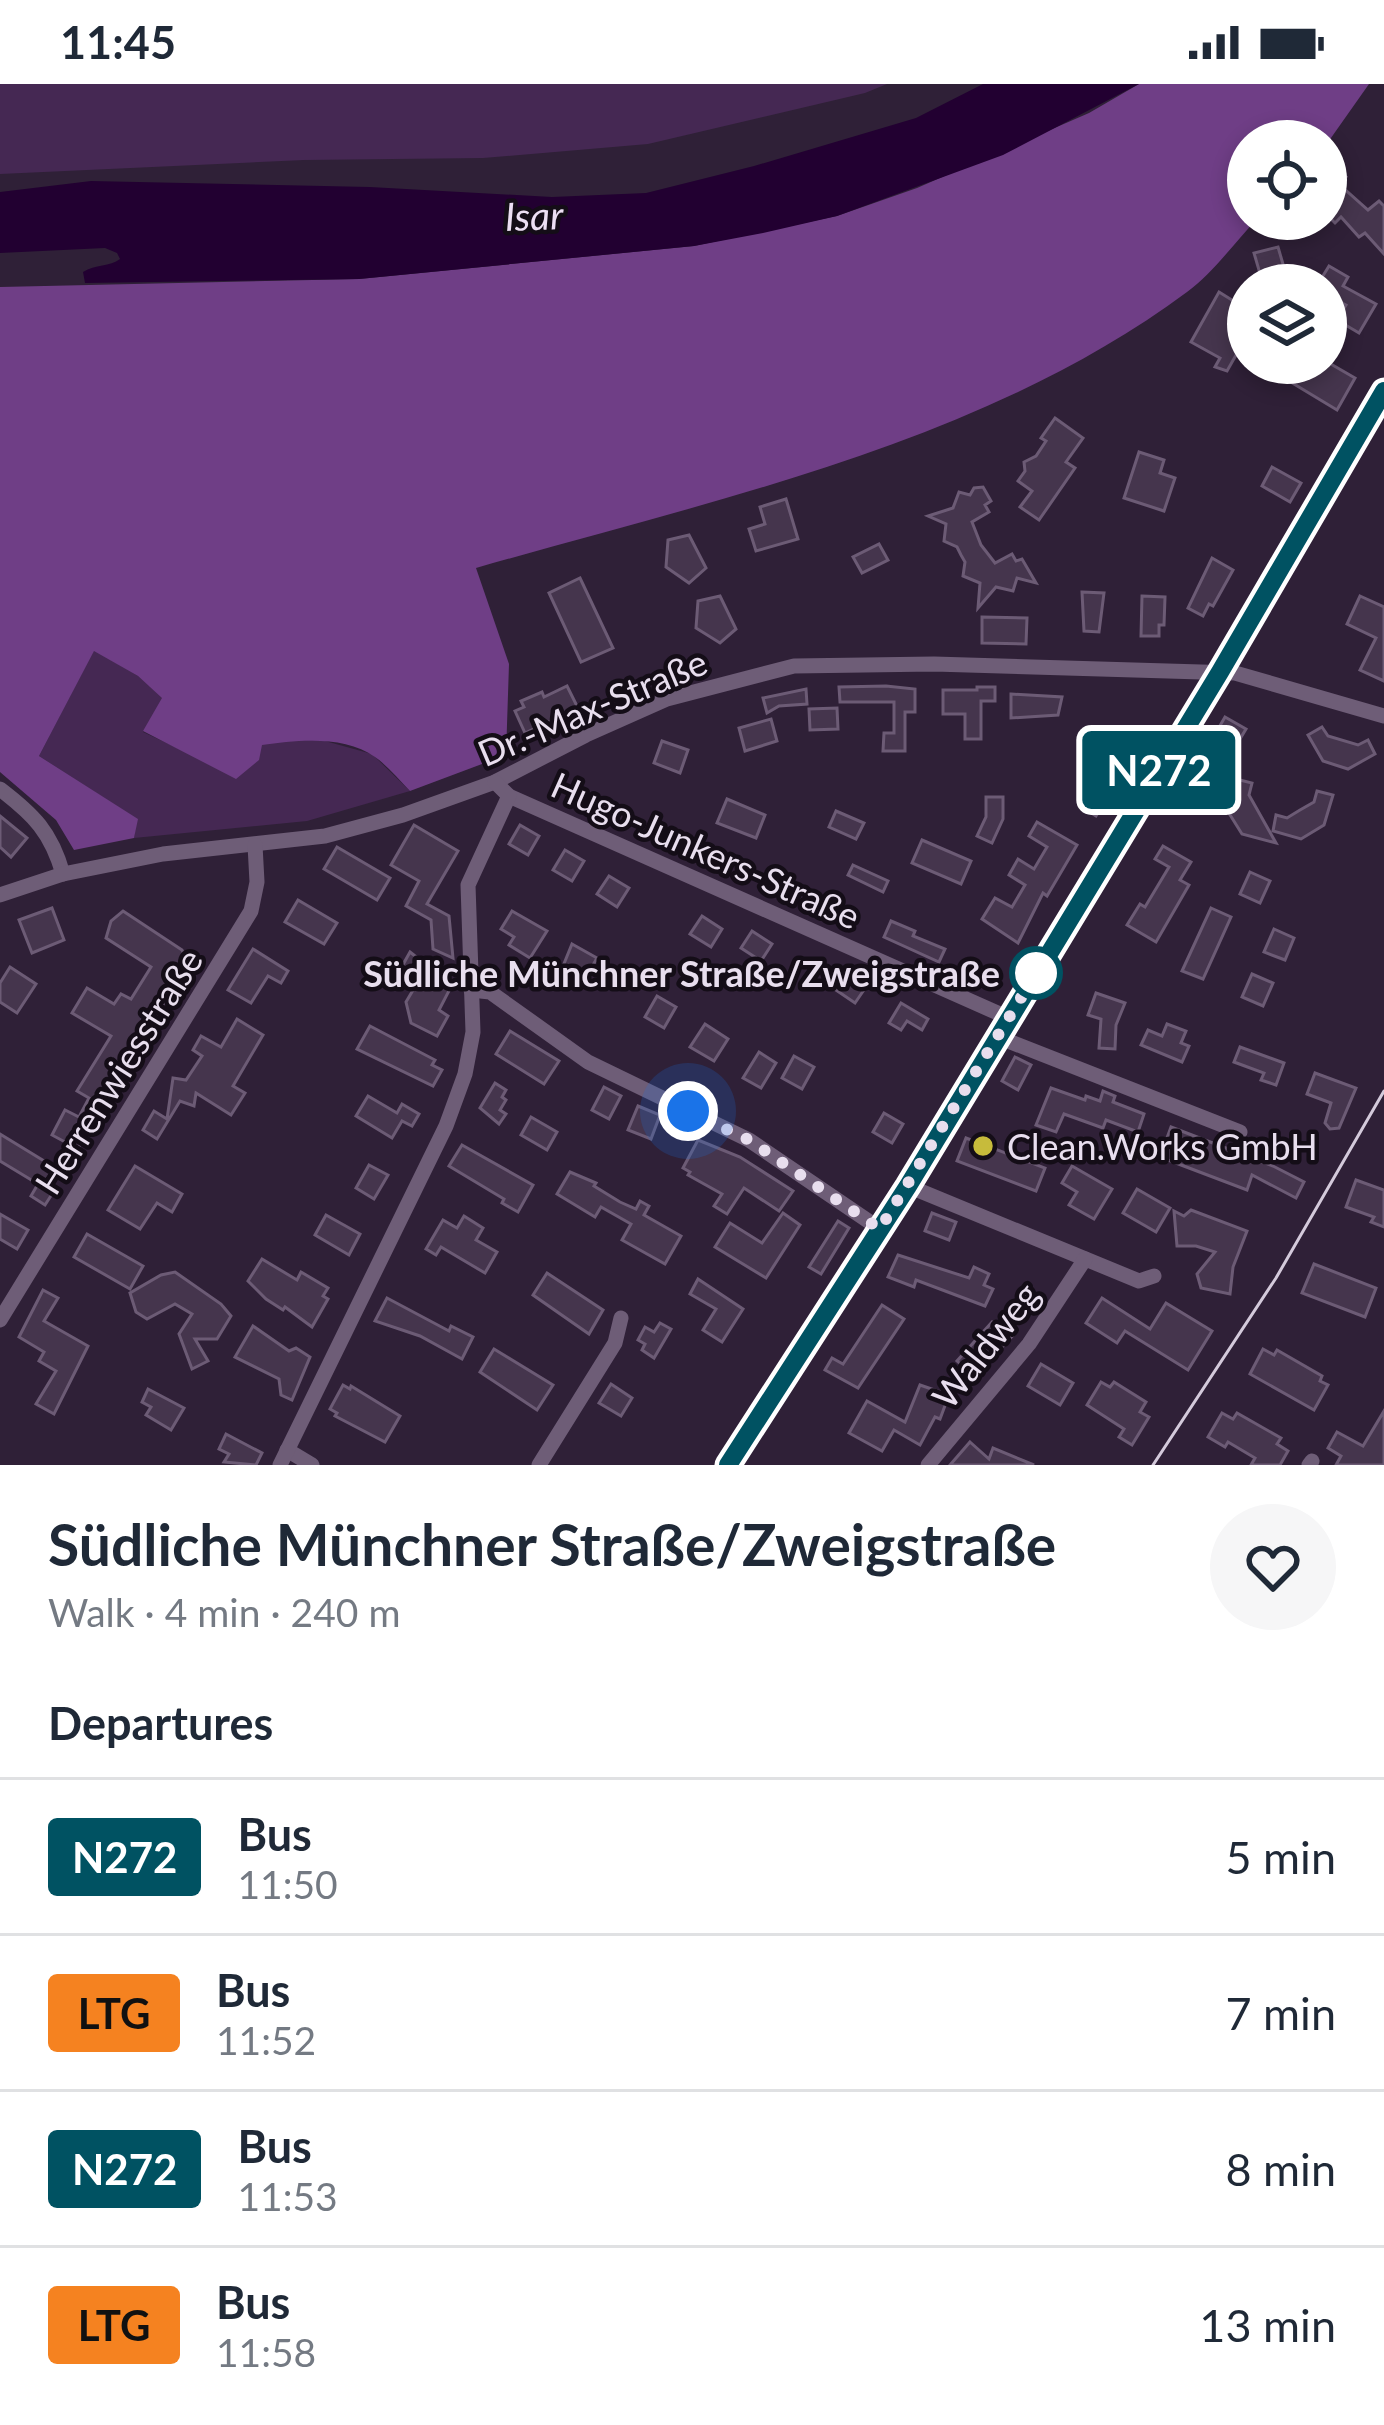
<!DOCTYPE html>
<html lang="en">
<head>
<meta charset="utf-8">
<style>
  body { margin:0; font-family:Lato,sans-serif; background:#f6f6f7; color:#1f2937; height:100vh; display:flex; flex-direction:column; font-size:45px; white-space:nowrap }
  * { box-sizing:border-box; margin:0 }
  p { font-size:39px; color:#747a83 }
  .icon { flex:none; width:66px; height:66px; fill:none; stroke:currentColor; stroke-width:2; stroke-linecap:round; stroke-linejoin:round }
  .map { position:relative; height:1381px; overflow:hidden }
  .details { display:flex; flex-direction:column; background:#fff; flex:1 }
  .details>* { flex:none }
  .badge { padding:0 24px; border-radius:9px; font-size:42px; line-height:78px }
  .controls { position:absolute; left:1227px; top:36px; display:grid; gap:24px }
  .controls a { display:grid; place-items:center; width:120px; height:120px; border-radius:50%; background:#fff; box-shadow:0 6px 18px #0003; font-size:60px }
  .you { position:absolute; width:60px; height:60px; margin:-30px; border:9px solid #fff; border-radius:50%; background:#1a73e8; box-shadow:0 0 0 18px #1a73e833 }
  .map>.badge { position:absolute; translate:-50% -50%; box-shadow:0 0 0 6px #fff }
  h2 { padding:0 48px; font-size:45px; line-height:108px }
  .round { display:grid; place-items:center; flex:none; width:126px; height:126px; border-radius:63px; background:#f6f6f7 }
  .head { display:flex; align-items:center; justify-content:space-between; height:204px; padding:0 48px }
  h1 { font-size:57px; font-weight:700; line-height:90px }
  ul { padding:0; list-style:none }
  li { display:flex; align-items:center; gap:36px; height:156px; padding:0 48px; border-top:3px solid #e0e1e3 }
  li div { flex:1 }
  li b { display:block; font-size:45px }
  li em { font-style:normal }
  li .badge { min-width:132px; font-weight:700; text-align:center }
  .status { display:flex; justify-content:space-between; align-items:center; height:84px; padding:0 60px; background:#fff; direction:ltr }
  .status svg { height:33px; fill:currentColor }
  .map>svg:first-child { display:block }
</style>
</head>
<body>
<div class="status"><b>11:45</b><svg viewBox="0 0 49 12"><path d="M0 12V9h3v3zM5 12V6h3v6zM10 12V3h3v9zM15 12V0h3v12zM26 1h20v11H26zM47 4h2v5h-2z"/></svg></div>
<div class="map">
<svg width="1384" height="1381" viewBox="0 0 1384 1381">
  <rect width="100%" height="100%" fill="#2f2037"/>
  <g fill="#452853">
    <polygon points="0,0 887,0 865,9 648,60 483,74 304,76 0,90"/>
    <polygon points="94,566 138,592 163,614 143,648 186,668 295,656 325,657 372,670 410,707 307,737 134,754 137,735 39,672"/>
  </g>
  <path fill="#6f3e86" d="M1139,0H1369L1326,61V57H1248V135H1257C1235,158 1213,189 1187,208C984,359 716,415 476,484L509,580L506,671L410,707C399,696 388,682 375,673C345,651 297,656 262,661L259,676L236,695L143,647L162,614L138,592L94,567L39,672L138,735L134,754L74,766L56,736L0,688V203L359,195L694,162L837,132L917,104L1089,29Z"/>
  <path fill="#220031" d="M983,0H1139L1003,71L837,132L763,149L694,162L359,195L85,199L83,188C95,180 110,183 120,175L117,169L105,164L0,169V108L91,97L370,103L552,113L646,109L754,82L916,34Z"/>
  <g fill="#45354d" stroke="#6c5b75" stroke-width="3">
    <polygon points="1333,85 1346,93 1340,101 1368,126 1379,117 1384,122 1384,170 1365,149 1359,153 1341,133 1335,139 1326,130 1326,95"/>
    <polygon points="1278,163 1285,187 1261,193 1254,169"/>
    <polygon points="1329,182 1348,193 1343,202 1376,220 1359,249 1337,236 1346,221 1326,210 1326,201 1318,200"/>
    <polygon points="1219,208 1248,226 1248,250 1227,287 1215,283 1220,274 1191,258"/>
    <polygon points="1293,279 1329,279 1355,294 1337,326 1284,294"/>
    <polygon points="1055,334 1083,354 1066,378 1075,384 1039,436 1020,423 1032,407 1018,397 1025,387 1024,378 1036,372 1046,357 1041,354"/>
    <polygon points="1139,368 1164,376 1160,389 1175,394 1164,427 1124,414"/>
    <polygon points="1272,383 1301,399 1290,418 1262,402"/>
    <polygon points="983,403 991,417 985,421 989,428 972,438 981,461 995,479 1012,470 1016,477 1022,475 1036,499 1017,494 1013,507 996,503 978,524 980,499 963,492 965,478 961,471 957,463 944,457 946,440 928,432 953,424 959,408 970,411 974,404"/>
    <polygon points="786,415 798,455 756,467 749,445 765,440 760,423"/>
    <polygon points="689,451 706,484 689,499 666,483 668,456"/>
    <polygon points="879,460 888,476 862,489 853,473"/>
    <polygon points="1212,474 1233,486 1213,522 1209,520 1203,532 1188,524"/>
    <polygon points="580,494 613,564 581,578 549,509"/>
    <polygon points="1082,508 1104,509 1099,548 1084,547"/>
    <polygon points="720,512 736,545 720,559 696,544 698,517"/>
    <polygon points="1142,512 1165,513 1164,541 1159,541 1159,552 1141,552"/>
    <polygon points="1360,512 1384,523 1384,597 1360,586 1376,554 1347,540"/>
    <polygon points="982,533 1027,534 1026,560 982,559"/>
    <polygon points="567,602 578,624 525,649 515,627 524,623 521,617 542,608 544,613"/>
    <polygon points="886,602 915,605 915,628 905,628 905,667 883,667 884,649 894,649 894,618 840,618 839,603"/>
    <polygon points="977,603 995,603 995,617 981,617 981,655 965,655 965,630 943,630 943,606 977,606"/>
    <polygon points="806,605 807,620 779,622 767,629 763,614"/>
    <polygon points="1011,610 1062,613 1058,631 1011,634"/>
    <polygon points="837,624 838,645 810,646 809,625"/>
    <polygon points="1225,633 1246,645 1223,683 1203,671"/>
    <polygon points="771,635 777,657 745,667 739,644"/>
    <polygon points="1322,643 1328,652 1358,661 1368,656 1375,670 1348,685 1323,677 1308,651"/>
    <polygon points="662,657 688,666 680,689 654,679"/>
    <polygon points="1236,695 1252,699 1249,711 1276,759 1242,750 1227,726"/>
    <polygon points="1093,701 1109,712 1096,732 1080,722"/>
    <polygon points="1317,707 1333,711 1324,741 1301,755 1273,747 1276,731 1287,734 1300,726 1314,718"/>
    <polygon points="986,713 1003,713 1003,735 992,759 977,752 986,733"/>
    <polygon points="727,715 765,731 756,754 717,739"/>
    <polygon points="836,727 864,739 856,755 829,743"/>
    <polygon points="0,732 27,754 11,773 0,763"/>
    <polygon points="1037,738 1077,761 1047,812 1043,809 1018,859 982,835 995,814 1012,823 1025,801 1009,791 1018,775 1034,785 1047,763 1029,752"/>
    <polygon points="414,741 458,767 427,820 449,832 453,874 433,865 431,836 406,822 419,797 391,781"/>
    <polygon points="520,741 539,752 528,771 509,760"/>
    <polygon points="922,756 971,777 961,800 912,779"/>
    <polygon points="1163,762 1191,778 1180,796 1189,801 1156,858 1127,841 1140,820 1145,823 1169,783 1155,775"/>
    <polygon points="337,763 390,794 377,816 324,785"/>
    <polygon points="565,766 584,777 572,797 553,786"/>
    <polygon points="853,781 888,797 883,808 848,791"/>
    <polygon points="1250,788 1270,797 1260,819 1240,810"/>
    <polygon points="609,792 629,804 617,823 597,810"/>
    <polygon points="298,816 337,839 324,860 285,838"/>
    <polygon points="52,824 64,856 32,869 19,836"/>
    <polygon points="1211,824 1231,833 1203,895 1182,887"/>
    <polygon points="123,827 182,866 188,881 96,1027 78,1065 52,1051 65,1026 79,1033 89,1014 77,1007 111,952 72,929 87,904 114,920 121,910 131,915 151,883 106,854 111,837"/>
    <polygon points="512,827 547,847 530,874 509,861 514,853 501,845"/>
    <polygon points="702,832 722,845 711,863 690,850"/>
    <polygon points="891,837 915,847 913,852 945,865 939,878 884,853"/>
    <polygon points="1274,845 1294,854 1285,876 1264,868"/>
    <polygon points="752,847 772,860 761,877 741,864"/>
    <polygon points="572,860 597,874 580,904 559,892"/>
    <polygon points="253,865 288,887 281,899 268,892 251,919 228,906"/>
    <polygon points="410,868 452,901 439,926 448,932 437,952 411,939 406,918 419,896 400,886"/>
    <polygon points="10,883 36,900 17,929 0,918 0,899"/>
    <polygon points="848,887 868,900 855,919 836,906"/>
    <polygon points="1252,890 1273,899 1263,922 1242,913"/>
    <polygon points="1096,909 1125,919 1116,941 1115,965 1099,964 1101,935 1088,931"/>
    <polygon points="657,912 676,923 664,944 645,933"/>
    <polygon points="901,919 928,935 922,946 907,937 901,946 889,939"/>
    <polygon points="237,935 263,951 233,1002 245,1009 231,1031 196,1009 194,1022 180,1017 157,1055 143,1046 154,1027 167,1035 173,994 186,996 202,972 193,966 201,952 221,963"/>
    <polygon points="705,940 728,955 714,977 690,963"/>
    <polygon points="1167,940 1186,947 1181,959 1189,962 1182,978 1141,961 1148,946 1162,952"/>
    <polygon points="370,942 435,976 432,981 442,986 433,1002 357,965"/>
    <polygon points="510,947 559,977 544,1000 496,970"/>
    <polygon points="1240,963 1284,979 1276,1001 1261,996 1264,989 1234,978"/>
    <polygon points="759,968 776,979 761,1004 743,994"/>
    <polygon points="794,972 814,983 802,1005 782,994"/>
    <polygon points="1015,973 1031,981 1018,1006 1002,997"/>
    <polygon points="1315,989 1356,1004 1339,1044 1330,1045 1325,1039 1331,1019 1307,1010"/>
    <polygon points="495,999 506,1006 502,1013 506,1016 500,1026 506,1030 499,1040 480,1024"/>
    <polygon points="604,1003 621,1012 609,1035 592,1026"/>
    <polygon points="1051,1004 1085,1016 1086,1012 1100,1017 1103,1007 1115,1012 1113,1018 1144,1030 1138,1048 1106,1036 1103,1044 1064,1030 1056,1048 1036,1041"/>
    <polygon points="368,1012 397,1029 402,1020 419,1030 412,1042 402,1037 392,1054 356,1032"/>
    <polygon points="638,1022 660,1031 651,1055 628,1046"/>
    <polygon points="884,1029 903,1040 892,1059 873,1048"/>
    <polygon points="531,1033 557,1048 547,1066 521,1051"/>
    <polygon points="1171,1043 1273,1082 1304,1098 1296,1114 1252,1091 1247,1106 1160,1073"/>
    <polygon points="0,1050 54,1083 43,1101 54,1107 45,1121 31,1112 38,1100 0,1077"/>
    <polygon points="966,1054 1045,1084 1036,1107 957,1077"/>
    <polygon points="698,1056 740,1073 793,1107 779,1127 744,1104 727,1130 714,1122 722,1110 688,1091 690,1088 683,1084"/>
    <polygon points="462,1061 533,1101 518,1128 502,1119 504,1115 449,1082"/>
    <polygon points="369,1081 388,1091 374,1115 356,1104"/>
    <polygon points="135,1082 182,1110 172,1128 157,1119 140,1145 108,1126"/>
    <polygon points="1072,1082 1112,1105 1094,1135 1069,1121 1077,1108 1062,1099"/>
    <polygon points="570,1088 596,1099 594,1102 620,1118 636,1125 640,1117 649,1122 644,1131 681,1152 665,1180 622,1156 631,1140 601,1123 595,1133 557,1110"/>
    <polygon points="1356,1096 1384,1106 1384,1143 1371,1138 1374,1133 1346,1123"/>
    <polygon points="1137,1105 1170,1124 1156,1148 1123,1129"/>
    <polygon points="1191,1126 1247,1147 1233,1183 1230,1210 1201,1204 1197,1190 1215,1168 1196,1162 1177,1162 1174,1127 1184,1132"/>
    <polygon points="783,1129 800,1141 766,1194 715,1163 730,1139 762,1159"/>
    <polygon points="932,1129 956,1138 949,1156 925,1147"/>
    <polygon points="0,1130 28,1146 17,1165 0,1155"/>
    <polygon points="326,1131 360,1150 349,1171 315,1151"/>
    <polygon points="464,1132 483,1144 476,1156 497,1168 485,1189 441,1163 436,1171 426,1165 443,1136 457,1144"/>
    <polygon points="838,1137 849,1144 821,1190 809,1183"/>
    <polygon points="87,1150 143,1182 130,1205 74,1173"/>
    <polygon points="898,1171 969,1194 974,1183 989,1190 984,1201 993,1205 985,1222 916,1196 914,1203 888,1193"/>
    <polygon points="262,1175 297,1196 301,1188 328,1204 323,1212 328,1215 312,1243 285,1223 283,1226 266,1215 248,1197"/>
    <polygon points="1314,1180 1376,1204 1365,1233 1302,1209"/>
    <polygon points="175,1188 221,1220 231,1232 217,1255 195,1255 208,1277 192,1285 179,1250 192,1230 175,1220 147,1235 136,1228 130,1209 161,1191"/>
    <polygon points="547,1189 603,1226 589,1250 533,1211"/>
    <polygon points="698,1195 743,1225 722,1258 703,1246 716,1225 690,1210"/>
    <polygon points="43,1206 58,1214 44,1237 88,1262 54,1330 36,1320 56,1287 39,1277 44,1268 19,1253"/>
    <polygon points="387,1214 449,1247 451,1242 473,1253 462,1275 420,1252 375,1237"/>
    <polygon points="1102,1214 1150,1245 1166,1219 1212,1247 1188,1286 1125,1247 1117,1259 1086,1239"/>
    <polygon points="882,1221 904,1235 858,1304 825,1286 832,1274 843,1280"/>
    <polygon points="992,1238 1016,1248 975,1293 957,1277"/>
    <polygon points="660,1239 671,1245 654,1274 642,1266 645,1260 638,1256 645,1243 654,1248"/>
    <polygon points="253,1242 289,1267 296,1264 310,1273 292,1316 281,1311 279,1295 235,1273"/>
    <polygon points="494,1265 553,1301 537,1326 480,1288"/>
    <polygon points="1263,1265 1274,1271 1277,1266 1322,1292 1320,1297 1328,1301 1314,1326 1250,1290"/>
    <polygon points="1041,1280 1073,1299 1060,1321 1028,1302"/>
    <polygon points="1101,1298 1110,1303 1114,1298 1146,1318 1140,1328 1149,1333 1132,1361 1119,1353 1124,1345 1087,1321"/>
    <polygon points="611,1300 632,1314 621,1332 599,1319"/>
    <polygon points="343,1301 350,1305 351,1302 400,1332 385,1358 335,1332 337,1329 330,1325"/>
    <polygon points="920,1301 949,1311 940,1335 935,1333 920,1361 894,1346 882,1367 849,1349 867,1317 905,1338"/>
    <polygon points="148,1305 184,1324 171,1346 146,1331 151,1323 142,1318"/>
    <polygon points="1384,1327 1384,1381 1336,1381 1341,1372 1328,1364 1337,1348 1363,1362"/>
    <polygon points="1222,1329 1233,1335 1237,1329 1281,1354 1277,1360 1288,1367 1280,1381 1251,1381 1255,1374 1228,1358 1225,1363 1208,1353"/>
    <polygon points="226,1350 262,1369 256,1381 224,1378 229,1370 219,1365"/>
    <polygon points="970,1358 989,1375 993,1364 1034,1381 950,1381"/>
  </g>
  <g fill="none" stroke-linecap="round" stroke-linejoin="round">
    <g stroke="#6e5d77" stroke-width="15">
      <path d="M0,705C34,731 51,748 63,790"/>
      <polyline points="509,712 1009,934"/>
      <polyline points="0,811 63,790 163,770 325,752 403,731 495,698 586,651 667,615 794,582 934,580 1235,589 1384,632"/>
      <polyline points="471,906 490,908 588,978 749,1056 880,1145"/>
      <polyline points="998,953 1240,1048"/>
      <polyline points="908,1102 1139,1197 1154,1192"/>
      <polyline points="0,1236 251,827 257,798 255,761"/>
      <polyline points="287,1366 312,1381"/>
      <polyline points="280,1381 446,1042 465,990 473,948 468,801 509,712 495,698"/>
      <polyline points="539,1381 615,1259 621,1234"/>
      <polyline points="928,1381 1029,1260 1085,1175"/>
      <polyline points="1309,1381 1312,1377"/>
    </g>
    <path stroke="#8d699e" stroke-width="21" d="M728,1381C959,1031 1174,670 1384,307"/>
    <polyline stroke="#d4cadb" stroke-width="3" points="1153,1381 1276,1194 1384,1007"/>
  </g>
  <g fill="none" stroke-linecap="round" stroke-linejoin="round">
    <g stroke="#fff" stroke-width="27">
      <polyline id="line" points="728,1381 908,1102 1220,588 1384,307"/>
    </g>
    <use href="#line" stroke="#005262" stroke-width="18"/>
    <polyline stroke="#e8deee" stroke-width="12" stroke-dasharray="0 21.6" points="688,1027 749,1056 880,1145 1036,889"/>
  </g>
  <circle fill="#fff" stroke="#005262" stroke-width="6" cx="1036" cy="889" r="24"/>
  <circle fill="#c7bb3b" stroke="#140d17" stroke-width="4.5" cx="983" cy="1062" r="12"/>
  <g text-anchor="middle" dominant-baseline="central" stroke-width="9" stroke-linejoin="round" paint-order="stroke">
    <g font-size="36" fill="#e8deee" stroke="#140d17">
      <text transform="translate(592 623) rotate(-23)">Dr.-Max-Straße</text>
      <text transform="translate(706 766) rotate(24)">Hugo-Junkers-Straße</text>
      <text transform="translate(118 987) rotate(-58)">Herrenwiesstraße</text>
      <text transform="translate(985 1261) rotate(-52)">Waldweg</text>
    </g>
    <g font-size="36" font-weight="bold" fill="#e8deee" stroke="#140d17" text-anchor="end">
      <text x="1000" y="889">Südliche Münchner Straße/Zweigstraße</text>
    </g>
    <g font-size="36" fill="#e8deee" stroke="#140d17" text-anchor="start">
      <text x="1007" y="1062">Clean.Works GmbH</text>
    </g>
    <g font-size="39" font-style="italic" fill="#ecdff3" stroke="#140d17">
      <text transform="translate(534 131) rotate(-2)">Isar</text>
    </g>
  </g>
</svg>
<div class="controls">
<a><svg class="icon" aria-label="locate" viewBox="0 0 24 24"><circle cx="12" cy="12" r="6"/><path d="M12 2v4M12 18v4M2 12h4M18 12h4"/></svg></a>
<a><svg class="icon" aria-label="layers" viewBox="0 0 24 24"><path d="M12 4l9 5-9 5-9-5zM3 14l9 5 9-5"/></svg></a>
</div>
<div class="you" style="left:688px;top:1027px"></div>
<b class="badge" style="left:1159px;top:686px;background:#005262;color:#fff">N272</b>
</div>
<section class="details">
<div class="head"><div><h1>Südliche Münchner Straße/Zweigstraße</h1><p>Walk · 4 min · 240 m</p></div><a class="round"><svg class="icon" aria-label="heart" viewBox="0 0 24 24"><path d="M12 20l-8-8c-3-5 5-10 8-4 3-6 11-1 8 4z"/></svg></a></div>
<h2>Departures</h2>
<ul>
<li><span class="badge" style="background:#005262;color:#fff">N272</span><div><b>Bus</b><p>11:50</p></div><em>5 min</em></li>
<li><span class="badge" style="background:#f58220;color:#111">LTG</span><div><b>Bus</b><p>11:52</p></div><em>7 min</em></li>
<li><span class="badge" style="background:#005262;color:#fff">N272</span><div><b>Bus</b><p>11:53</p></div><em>8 min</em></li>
<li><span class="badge" style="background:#f58220;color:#111">LTG</span><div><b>Bus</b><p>11:58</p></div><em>13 min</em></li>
</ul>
</section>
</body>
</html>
